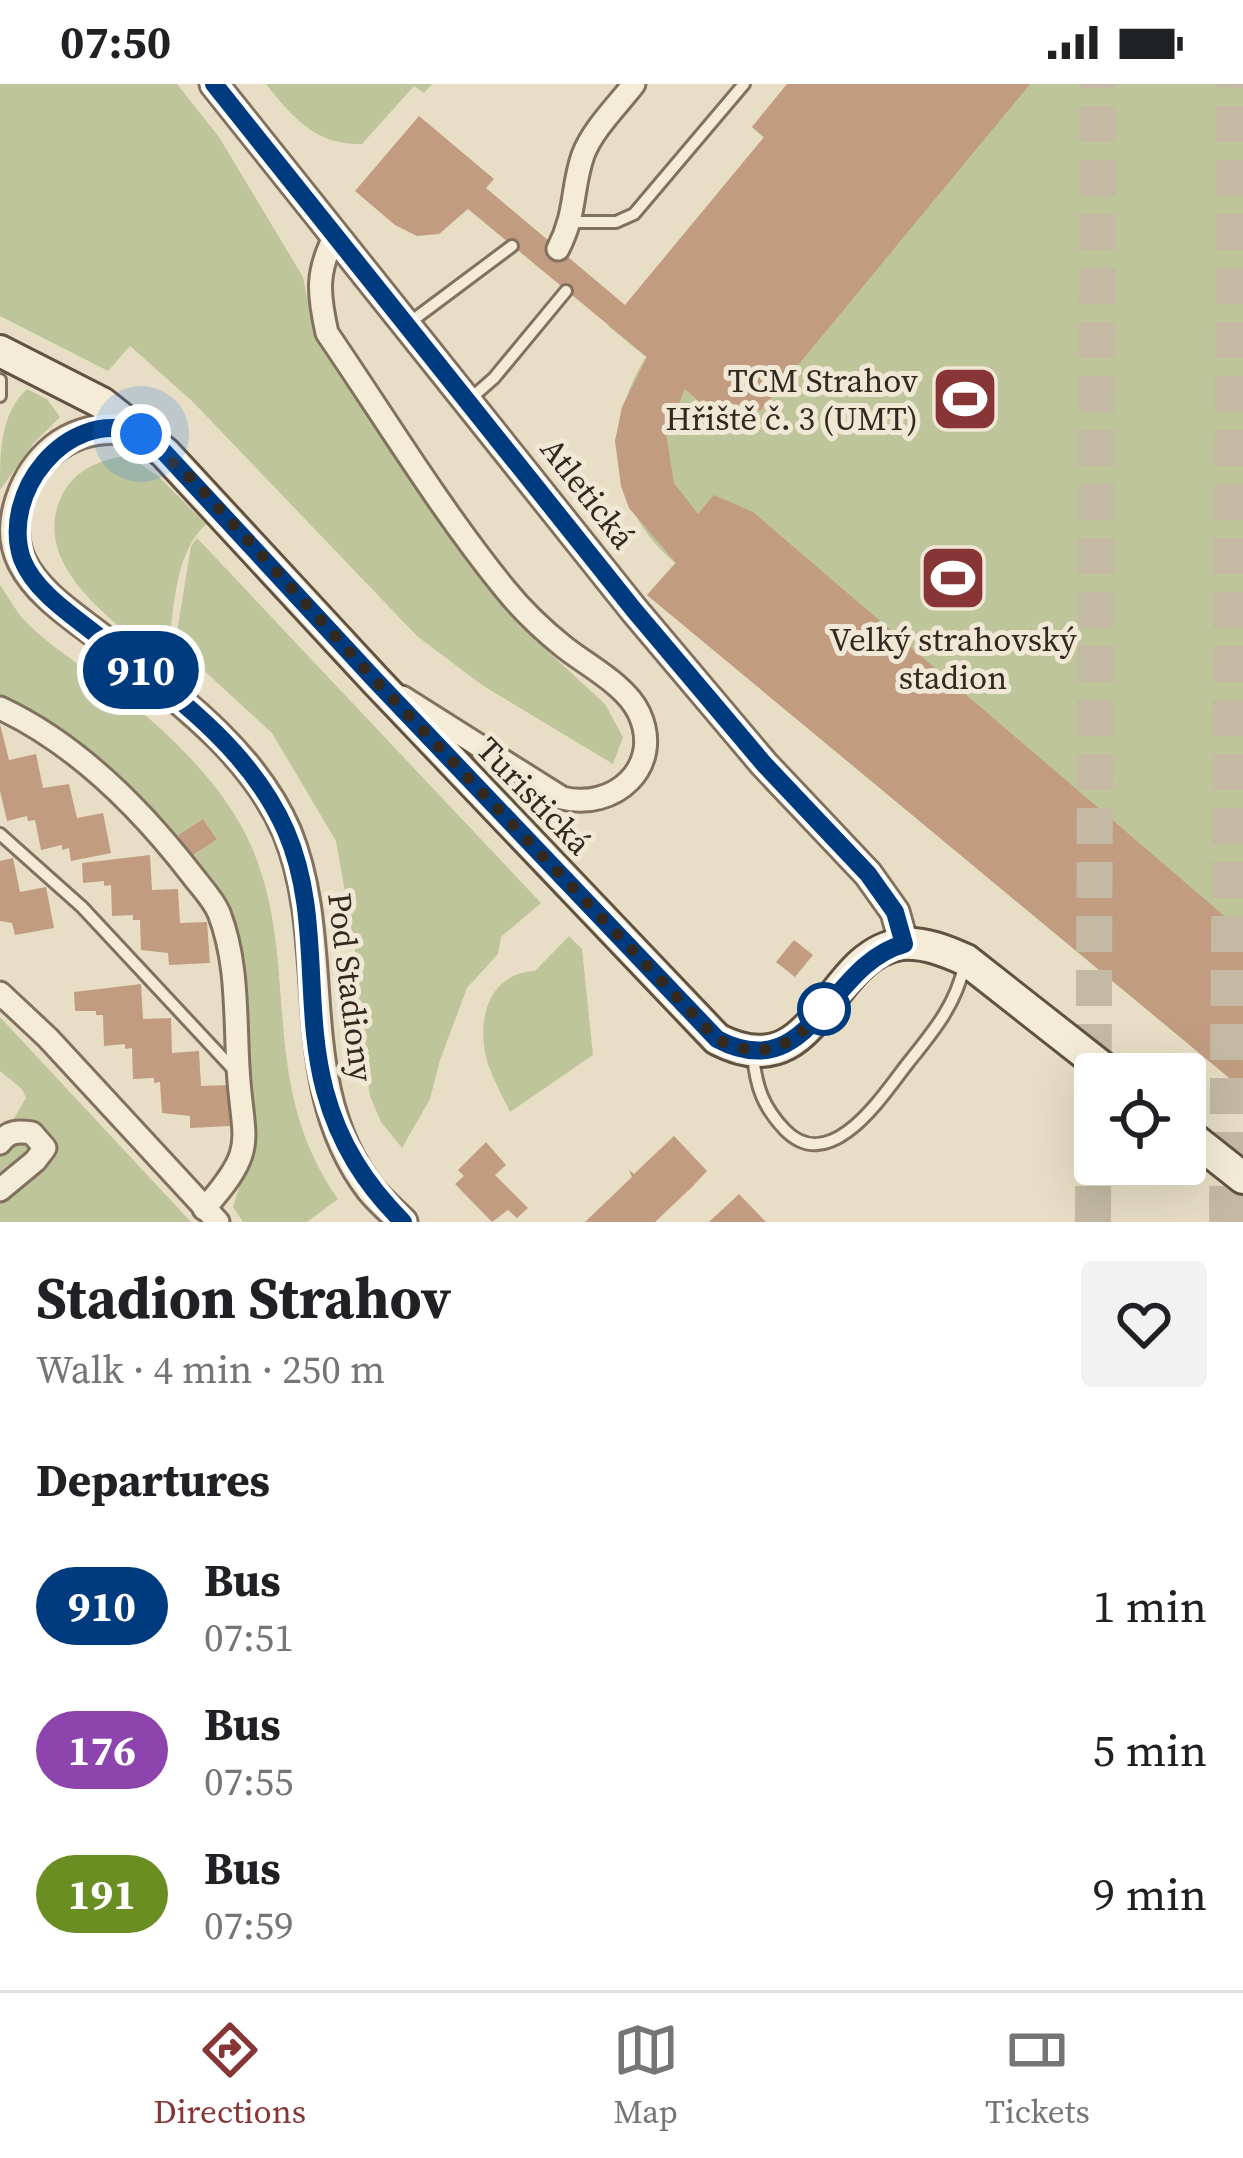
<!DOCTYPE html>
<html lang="en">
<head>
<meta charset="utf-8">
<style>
  body { margin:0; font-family:"Source Serif 4",serif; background:#f2f2f2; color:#202124; height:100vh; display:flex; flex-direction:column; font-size:45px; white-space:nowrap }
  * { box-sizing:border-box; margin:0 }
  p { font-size:39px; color:#757577 }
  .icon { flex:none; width:66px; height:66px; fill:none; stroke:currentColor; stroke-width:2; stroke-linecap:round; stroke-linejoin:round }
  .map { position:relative; height:1138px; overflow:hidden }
  .drawer { display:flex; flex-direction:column; background:#fff; flex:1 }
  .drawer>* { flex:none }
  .badge { padding:0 24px; border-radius:39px; font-size:42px; line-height:78px }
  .tools { position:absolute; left:1074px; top:969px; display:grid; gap:24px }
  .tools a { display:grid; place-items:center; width:132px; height:132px; border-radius:12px; background:#fff; box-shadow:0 12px 48px #0002; font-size:60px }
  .you { position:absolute; width:60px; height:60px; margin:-30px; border:9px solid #fff; border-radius:50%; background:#1a73e8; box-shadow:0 0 0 18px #1a73e833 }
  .map>.badge { position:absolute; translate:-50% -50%; box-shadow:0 0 0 6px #fff }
  h2 { padding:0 36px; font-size:45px; line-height:108px }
  .round { display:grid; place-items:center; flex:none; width:126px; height:126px; border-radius:12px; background:#f2f2f2 }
  .overview { display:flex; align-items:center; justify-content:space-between; height:204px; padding:0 36px }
  h1 { font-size:57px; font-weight:700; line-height:90px }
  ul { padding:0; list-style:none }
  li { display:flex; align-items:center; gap:36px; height:144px; padding:0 36px }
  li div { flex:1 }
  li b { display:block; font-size:45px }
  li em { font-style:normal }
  li .badge { min-width:132px; font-weight:700; text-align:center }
  .status { display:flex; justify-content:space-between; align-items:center; height:84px; padding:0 60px; background:#fff; direction:ltr }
  .status svg { height:33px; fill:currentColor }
  .menu { display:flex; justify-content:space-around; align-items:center; height:168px; border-top:3px solid #e0e0e0; background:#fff; font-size:33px; color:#757577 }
  .menu a { display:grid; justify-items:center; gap:6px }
  .menu .current { color:#883635 }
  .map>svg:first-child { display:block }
</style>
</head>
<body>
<div class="status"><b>07:50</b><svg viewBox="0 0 49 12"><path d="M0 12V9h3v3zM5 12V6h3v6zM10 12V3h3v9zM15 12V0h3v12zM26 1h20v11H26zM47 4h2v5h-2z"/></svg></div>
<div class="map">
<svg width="1243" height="1138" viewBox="0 0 1243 1138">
  <rect width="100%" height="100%" fill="#e8dec5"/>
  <g fill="#bfc59b">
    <polygon points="0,0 177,0 219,53 303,193 314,249 518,540 605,620 623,653 613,680 482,601 417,552 192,317 130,262 108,287 0,232"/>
    <path d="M266,0H432L424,9L414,2L362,60C317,62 292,33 266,0Z"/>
    <path d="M787,0H1243V999L1239,1002L647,511L675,479C612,426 600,345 646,273L608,242L764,54L752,43Z"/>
    <path d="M27,305L47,315L60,333L33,360L0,406C0,368 0,330 27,305Z"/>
    <path d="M127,371L158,392L206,440C171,473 175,533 166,579C121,543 31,485 60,416C72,386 98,377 127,371Z"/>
    <polygon points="197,454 541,819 501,853 498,870 467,904 440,976 430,1015 402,1064 381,1038 370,1012 362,963 355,865 336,757 272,649 175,560 191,462"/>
    <path d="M0,501C9,514 16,528 27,539C50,562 80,581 107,600C160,641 219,694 248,755C304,873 254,996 338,1115L307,1138H243L233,1123L253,1061L254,1038L239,864L184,768L188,766L193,772L217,754L203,735L178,751L182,758L179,760L0,619Z"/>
    <path d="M569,852L582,865L593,971L510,1028C503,1013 495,999 489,983C475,943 485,889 535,887Z"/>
    <polygon points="0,933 191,1138 0,1138 0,1058 26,1014 22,1005 0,987"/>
  </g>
  <g fill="#c19c80">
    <polygon points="787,0 1030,0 761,326 711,328 685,305 666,349 674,399 698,430 714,411 753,428 1243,848 1243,998 1239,1002 647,511 676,479 629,424 621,402 615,357 622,323 647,273 468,125 439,150 417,152 395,141 355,107 419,32 494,95 486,104 625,221 764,53 752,43"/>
    <polygon points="0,640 9,676 36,670 43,704 69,700 77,734 103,729 111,769 71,777 69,764 62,766 62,761 41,766 35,736 28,737 27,732 7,737 0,707"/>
    <polygon points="203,735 217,755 192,772 179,760 182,758 178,751"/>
    <polygon points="150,771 152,806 178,805 180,839 207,838 210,879 169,881 168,869 141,866 140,836 133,836 133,831 112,832 111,801 104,802 104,797 83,799 82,779"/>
    <polygon points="13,774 20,808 46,803 54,844 15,851 12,839 0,837 0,777"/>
    <polygon points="794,856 813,871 795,893 776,878"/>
    <polygon points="141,900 143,935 171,934 172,969 199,967 201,1002 228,1001 231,1042 190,1044 190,1032 162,1029 160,998 154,999 154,994 133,995 132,964 125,965 125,960 104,962 103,931 96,931 96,927 75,927 74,908"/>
    <polygon points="674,1052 707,1087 692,1103 655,1138 585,1138 632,1093 629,1086 634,1090"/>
    <polygon points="486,1058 506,1081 495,1091 528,1124 517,1134 508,1126 492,1138 455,1100 464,1092 458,1086"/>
    <polygon points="739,1110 766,1138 709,1138"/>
  </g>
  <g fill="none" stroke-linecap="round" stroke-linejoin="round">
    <g stroke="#c4baa4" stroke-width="36" stroke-dasharray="36 18" stroke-linecap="butt">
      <polyline points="1093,1138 1098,0"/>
      <polyline points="1227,1138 1235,0"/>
    </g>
    <g stroke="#81715e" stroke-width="16">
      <g id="service">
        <polyline points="572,138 616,138 634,130 744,0"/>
        <polyline points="409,239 512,162"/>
        <polyline points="0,296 0,312"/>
        <polyline points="469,316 494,294 566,207"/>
        <polyline points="0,750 82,823 234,986"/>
        <path d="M753,971C756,1003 763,1023 785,1046C831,1093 883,1011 908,979C932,949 956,921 964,882"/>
      </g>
    </g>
    <g stroke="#81715e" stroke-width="27">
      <g id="minor">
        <path d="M336,150C316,187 318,209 327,249C385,334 440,425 505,505C522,526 543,546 564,563C588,582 626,601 639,629C664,683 614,727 562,714L402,613"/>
        <path d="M558,165C577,128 571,106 583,71C593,45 617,22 634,0"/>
        <path d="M0,624C77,660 141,725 192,791C201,803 213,815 219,829C238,878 235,931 238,983C242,1059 260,1062 204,1125"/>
        <polyline points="0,909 48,954 218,1138"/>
        <path d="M0,1059C8,1047 18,1047 32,1049L45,1064L35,1077L0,1106"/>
      </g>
    </g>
    <g stroke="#81715e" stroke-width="33">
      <g id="tertiary">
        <polyline points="214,0 634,526 764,680 868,790 895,828 904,860"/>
        <path d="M141,349C111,342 81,344 55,364C24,389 3,440 22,478C38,510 73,532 100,553C169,608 251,664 287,748C334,863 290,1002 371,1106C380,1117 393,1128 403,1138"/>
      </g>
    </g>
    <g stroke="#625241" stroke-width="36">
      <g id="secondary">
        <path d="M0,267L102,319L165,369L376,597L717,955C819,1008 824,870 902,860C924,858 946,867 966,876L1111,990"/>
        <polyline points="1185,1048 1243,1094"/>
      </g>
    </g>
    <use href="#service" stroke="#f4ecd7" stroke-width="10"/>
    <use href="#minor" stroke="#f4ecd7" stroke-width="21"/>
    <use href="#tertiary" stroke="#f4ecd7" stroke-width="27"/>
    <use href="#secondary" stroke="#f4ecd7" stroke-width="30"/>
  </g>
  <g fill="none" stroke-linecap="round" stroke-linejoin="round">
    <g stroke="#fff" stroke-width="27">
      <path id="line" d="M214,0L634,526L764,680L868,790L895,828L904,860C828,880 811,1005 717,955L376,597L165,369C156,362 147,352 136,348C66,325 0,409 22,475C35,508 72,531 98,552C168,607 249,662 286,747C322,830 302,922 325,1007C339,1059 365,1100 403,1138"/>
    </g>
    <use href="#line" stroke="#003b80" stroke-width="18"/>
    <path stroke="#33291f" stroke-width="12" stroke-dasharray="0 21.6" d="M141,350L196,399L376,597L717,955C762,979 794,962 824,925"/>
  </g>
  <defs>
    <g id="stadium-square" transform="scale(3.45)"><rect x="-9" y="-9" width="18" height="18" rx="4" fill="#883635" stroke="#f0e8d4"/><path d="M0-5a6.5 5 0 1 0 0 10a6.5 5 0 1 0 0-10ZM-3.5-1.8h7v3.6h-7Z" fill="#fff"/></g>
  </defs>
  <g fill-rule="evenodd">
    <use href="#stadium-square" x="965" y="315"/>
    <use href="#stadium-square" x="953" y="494"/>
  </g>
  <circle fill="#fff" stroke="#003b80" stroke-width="6" cx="824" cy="925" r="24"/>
  <g text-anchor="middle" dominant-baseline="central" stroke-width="10" stroke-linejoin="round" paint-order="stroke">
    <g font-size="33" fill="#33291f" stroke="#f0e8d4" text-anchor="end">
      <text x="918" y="296">TCM Strahov<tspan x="918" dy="38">Hřiště č. 3 (UMT)</tspan></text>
      <text x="953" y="555" text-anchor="middle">Velký strahovský<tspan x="953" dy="38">stadion</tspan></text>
    </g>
    <g font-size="33" fill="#33291f" stroke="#f0e8d4">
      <text transform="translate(588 409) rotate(52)">Atletická</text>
      <text transform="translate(534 712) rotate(46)">Turistická</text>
      <text transform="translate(351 903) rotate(83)">Pod Stadiony</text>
    </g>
  </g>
</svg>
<div class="tools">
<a><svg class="icon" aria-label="locate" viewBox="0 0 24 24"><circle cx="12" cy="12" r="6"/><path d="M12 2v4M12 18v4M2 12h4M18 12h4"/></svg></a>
</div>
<div class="you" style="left:141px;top:350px"></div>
<b class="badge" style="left:141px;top:586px;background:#003b80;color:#fff">910</b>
</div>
<section class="drawer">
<div class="overview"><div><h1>Stadion Strahov</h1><p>Walk · 4 min · 250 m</p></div><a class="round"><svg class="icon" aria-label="heart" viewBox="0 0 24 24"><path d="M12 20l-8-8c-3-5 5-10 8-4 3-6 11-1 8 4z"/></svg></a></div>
<h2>Departures</h2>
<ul>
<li><span class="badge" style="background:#003b80;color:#fff">910</span><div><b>Bus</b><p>07:51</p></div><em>1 min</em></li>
<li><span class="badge" style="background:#8e44ad;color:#fff">176</span><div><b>Bus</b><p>07:55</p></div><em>5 min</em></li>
<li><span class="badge" style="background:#6b8e23;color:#fff">191</span><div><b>Bus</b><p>07:59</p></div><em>9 min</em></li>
</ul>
</section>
<nav class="menu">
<a class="current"><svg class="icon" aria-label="directions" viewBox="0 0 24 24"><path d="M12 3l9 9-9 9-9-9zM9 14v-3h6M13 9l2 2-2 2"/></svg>Directions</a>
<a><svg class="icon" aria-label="map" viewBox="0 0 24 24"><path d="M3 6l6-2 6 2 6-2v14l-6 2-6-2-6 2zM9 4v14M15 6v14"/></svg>Map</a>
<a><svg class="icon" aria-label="tickets" viewBox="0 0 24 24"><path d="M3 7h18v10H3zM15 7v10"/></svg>Tickets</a>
</nav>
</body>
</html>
